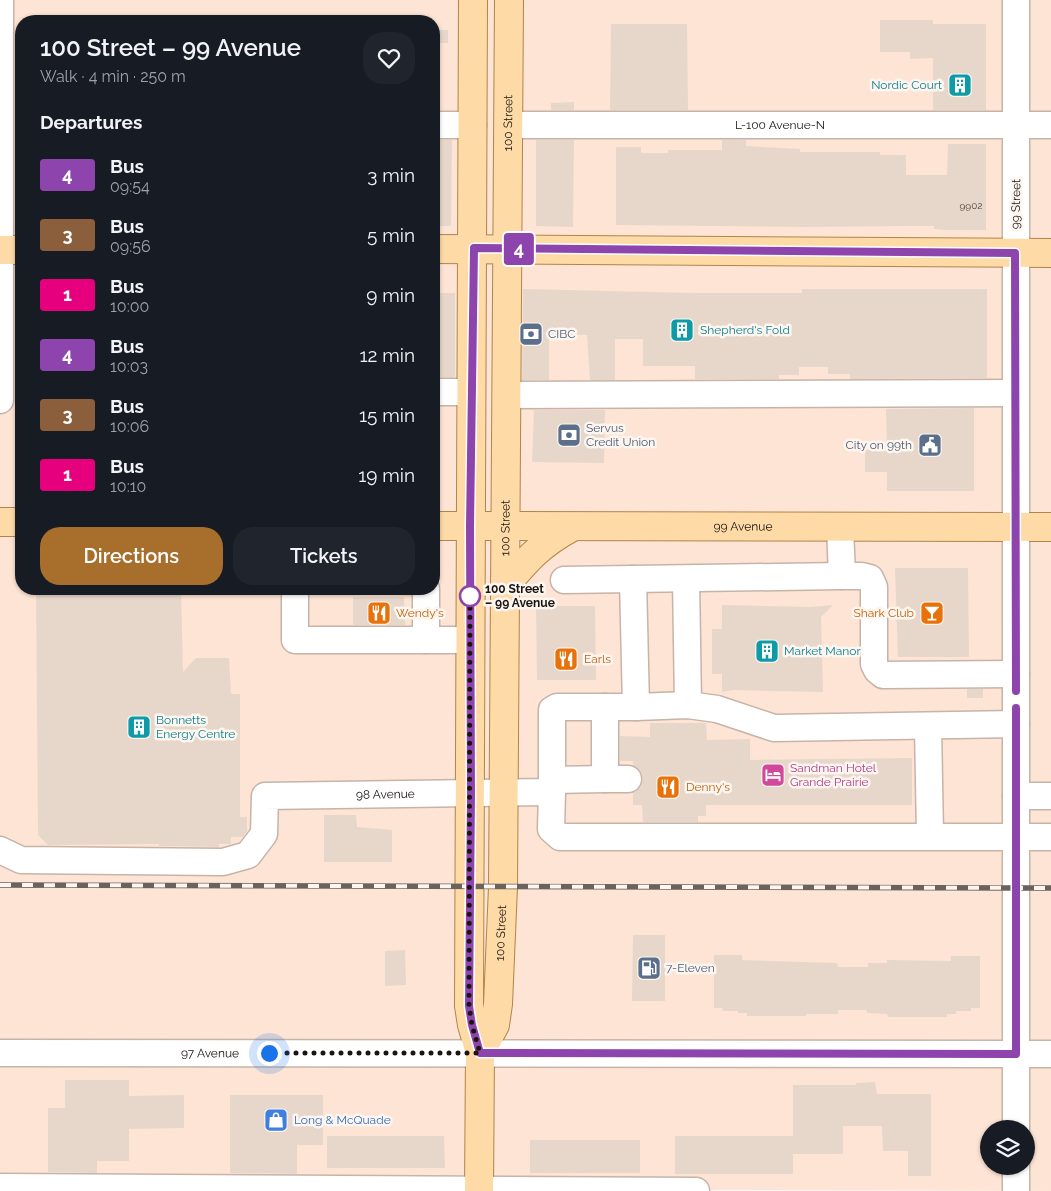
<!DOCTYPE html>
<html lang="en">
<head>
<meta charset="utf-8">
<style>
  body { margin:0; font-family:Raleway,sans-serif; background:#20242c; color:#f1f3f6; height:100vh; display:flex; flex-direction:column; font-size:19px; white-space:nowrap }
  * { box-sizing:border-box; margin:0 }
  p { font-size:16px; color:#9ea1a6 }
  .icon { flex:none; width:28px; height:28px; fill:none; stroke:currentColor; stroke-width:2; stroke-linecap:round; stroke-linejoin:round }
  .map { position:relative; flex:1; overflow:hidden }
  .side { position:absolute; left:15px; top:15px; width:425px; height:580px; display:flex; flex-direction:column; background:#171b24; border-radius:20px; box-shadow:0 1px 4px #0004 }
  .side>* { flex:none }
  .badge { padding:0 10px; border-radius:4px; font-size:18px; line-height:32px }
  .buttons { position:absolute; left:980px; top:1120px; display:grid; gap:10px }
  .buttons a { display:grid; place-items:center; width:55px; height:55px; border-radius:50%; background:#171b24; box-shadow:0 1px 4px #0004; font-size:25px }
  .you { position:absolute; width:25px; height:25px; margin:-12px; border:4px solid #fff; border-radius:50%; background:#1a73e8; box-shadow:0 0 0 8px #1a73e833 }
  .map>.badge { position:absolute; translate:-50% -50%; box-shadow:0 0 0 2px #fff }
  h2 { padding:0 25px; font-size:19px; line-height:45px }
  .round { display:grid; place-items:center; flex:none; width:52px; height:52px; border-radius:20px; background:#20242c }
  .headline { display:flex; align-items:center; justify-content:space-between; height:85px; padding:0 25px }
  h1 { font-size:24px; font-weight:600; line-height:38px }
  .button { display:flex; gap:10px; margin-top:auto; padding:10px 25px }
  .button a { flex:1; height:58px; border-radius:20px; background:#a76e2c; color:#fff; font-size:20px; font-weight:600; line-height:58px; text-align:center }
  .button a+a { background:#20242c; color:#f1f3f6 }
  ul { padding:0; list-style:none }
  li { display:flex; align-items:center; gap:15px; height:60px; padding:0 25px }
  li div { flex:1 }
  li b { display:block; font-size:19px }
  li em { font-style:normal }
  li .badge { min-width:55px; font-weight:700; text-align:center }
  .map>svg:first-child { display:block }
</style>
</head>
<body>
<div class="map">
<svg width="1051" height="1191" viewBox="0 0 1051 1191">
  <rect width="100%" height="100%" fill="#fcf5f0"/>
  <path fill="#fee4d4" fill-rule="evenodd" d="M0,0H1051V1191L0,1187ZM21,21H434V589H21ZM989,1129H1026V1166H989Z"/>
  <g fill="#e7d7ca">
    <polygon points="880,20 933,20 933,24 986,24 986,110 933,110 933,58 910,59 910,52 880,52"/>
    <polygon points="611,24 687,24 688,110 610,110"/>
    <rect x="434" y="30" width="14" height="13"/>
    <polygon points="574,102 574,110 551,110 551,103"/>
    <polygon points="434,140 452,140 451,226 434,226"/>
    <polygon points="536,140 574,140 573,227 536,226"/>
    <polygon points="722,140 746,140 746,146 800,149 800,152 880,152 880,155 906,155 906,175 947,175 948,144 986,144 986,230 947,230 934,229 934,226 907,226 803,227 616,225 616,147 641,147 641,153 668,153 668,150 722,150"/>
    <polygon points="523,289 695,293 802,293 802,289 987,289 987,378 850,379 850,374 828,374 828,367 799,367 799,375 779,375 779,379 695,379 695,366 643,366 643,339 615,339 615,380 590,380 587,335 549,335 549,380 522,380"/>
    <rect x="434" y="293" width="21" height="84"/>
    <polygon points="974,408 974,491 887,491 887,472 865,472 865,450 887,450 886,409"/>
    <polygon points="534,410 605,410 604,463 532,462"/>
    <polygon points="895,568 968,568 969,657 898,657"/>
    <polygon points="36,589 181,589 183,672 196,658 229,658 231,694 240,694 240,817 247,817 247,831 243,837 231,837 231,844 219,844 219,847 159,846 159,844 48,845 38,835"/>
    <polygon points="353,597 404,597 405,625 353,625"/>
    <polygon points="722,605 811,607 833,605 821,617 823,692 733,690 722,692 722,674 712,674 712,629 722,629"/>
    <polygon points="536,606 595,606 596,680 537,680"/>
    <rect x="967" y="689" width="16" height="9"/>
    <polygon points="650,723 706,723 707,740 750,739 750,760 912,758 912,805 706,805 706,816 698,816 698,822 643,822 642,805 633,805 633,793 641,787 643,779 641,772 633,765 633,761 620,761 620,736 650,737"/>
    <polygon points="324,815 356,815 357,827 392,830 392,862 324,862"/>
    <polygon points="633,935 665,935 665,1001 632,1001"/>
    <polygon points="405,950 406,985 385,986 385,951"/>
    <polygon points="714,955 742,955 742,960 837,963 838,967 868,967 868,963 887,963 887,960 951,961 951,956 980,956 980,1008 971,1008 971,1011 956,1011 956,1014 947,1014 947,1017 888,1017 887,1014 867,1013 867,1010 838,1010 838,1014 806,1014 806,1016 747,1016 747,1013 738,1013 738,1011 722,1011 723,1008 714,1008"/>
    <polygon points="65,1080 129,1080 129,1096 184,1095 184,1128 129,1129 129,1161 97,1161 97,1173 48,1172 48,1108 65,1108"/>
    <polygon points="875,1082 877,1094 931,1094 931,1176 908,1176 908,1151 883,1151 882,1126 843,1126 843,1154 793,1154 793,1174 675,1174 675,1136 793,1136 793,1085 856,1085 856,1083"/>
    <polygon points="230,1095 323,1095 323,1145 297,1145 297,1174 230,1173"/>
    <polygon points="327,1136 444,1136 445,1168 327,1168"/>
    <rect x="530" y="1140" width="110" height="33"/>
  </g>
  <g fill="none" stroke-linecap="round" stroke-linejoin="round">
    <g stroke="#c6b4a9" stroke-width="29">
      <g id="minor">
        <polyline points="434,125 473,125"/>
        <path id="s1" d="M509,125H1051"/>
        <polyline points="434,392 471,392"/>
        <polyline points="508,395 1015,393"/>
        <polyline points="0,400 0,0"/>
        <polyline points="842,576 862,576 870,578 874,587 874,664 877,670 883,675 1016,674"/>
        <polyline points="633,579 842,576 840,527"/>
        <polyline points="686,579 688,705"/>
        <polyline points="564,580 633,579 636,707 688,705 717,709 774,728 1016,724"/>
        <polyline points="295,589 295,640 470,640"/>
        <polyline points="426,640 426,589"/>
        <polyline points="605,707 605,779 628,779"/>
        <polyline points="928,726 930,835"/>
        <polyline points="552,780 605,779"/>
        <polyline points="552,792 551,829 560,837 1051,837"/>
        <polyline points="1016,796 1051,796"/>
        <path id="s2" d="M0,850L21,860L223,862L248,855L264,834L265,796L552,792V710L557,707H636"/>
        <path id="s3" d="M0,1053L1051,1054"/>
        <polyline points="1016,1129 1016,0"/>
        <polyline points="0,1187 696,1191"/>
        <polyline points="1016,1191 1016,1166"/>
      </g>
    </g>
    <g stroke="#af854b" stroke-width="30">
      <g id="major">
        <polyline points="473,0 469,1006 472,1025 480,1053 479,1191"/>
        <polyline points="434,249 1051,253"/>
        <polyline points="0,250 21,250"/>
        <polyline points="0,522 21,522"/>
        <path id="s4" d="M434,526L1051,527"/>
        <path d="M505,586C528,558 541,544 572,527"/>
        <path id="s5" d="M480,1053L495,1025L498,1004L503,887L509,0"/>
      </g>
    </g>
    <use href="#minor" stroke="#fff" stroke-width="26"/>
    <use href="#major" stroke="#fedaa6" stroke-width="28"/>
    <g stroke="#69625e" stroke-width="5.5">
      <polyline id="rail" points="0,885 1051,888"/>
    </g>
    <use href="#rail" stroke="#fcf5f0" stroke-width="4" stroke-dasharray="11" stroke-linecap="butt"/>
  </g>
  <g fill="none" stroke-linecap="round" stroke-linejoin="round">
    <g stroke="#fff" stroke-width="11">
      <polyline id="line" points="1016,691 1015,253 474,248 470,526 471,795 469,1006 472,1025 480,1053 1016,1054 1016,708"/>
    </g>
    <use href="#line" stroke="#8e44ad" stroke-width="8"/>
    <polyline stroke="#1b1511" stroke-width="5" stroke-dasharray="0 9" points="269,1053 480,1053 472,1025 469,1006 470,596"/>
  </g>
  <defs>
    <g id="building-square" transform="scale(1.25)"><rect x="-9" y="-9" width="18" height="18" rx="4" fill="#0f9aa8" stroke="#fcf5f0"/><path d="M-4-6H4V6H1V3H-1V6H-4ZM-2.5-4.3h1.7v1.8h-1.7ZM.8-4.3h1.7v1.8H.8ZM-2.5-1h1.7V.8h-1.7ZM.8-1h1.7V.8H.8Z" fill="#fff"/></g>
    <g id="bank-square" transform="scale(1.25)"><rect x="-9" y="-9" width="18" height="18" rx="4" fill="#5c6f8a" stroke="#fcf5f0"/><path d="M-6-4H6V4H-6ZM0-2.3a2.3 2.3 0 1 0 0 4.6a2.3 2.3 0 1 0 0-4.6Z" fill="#fff"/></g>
    <g id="civic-square" transform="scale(1.25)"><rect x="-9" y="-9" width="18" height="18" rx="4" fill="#5c6f8a" stroke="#fcf5f0"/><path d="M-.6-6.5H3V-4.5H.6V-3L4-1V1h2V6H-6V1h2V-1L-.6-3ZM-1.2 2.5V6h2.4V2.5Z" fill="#fff"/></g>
    <g id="restaurant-square" transform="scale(1.25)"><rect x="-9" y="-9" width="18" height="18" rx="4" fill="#e8710a" stroke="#fcf5f0"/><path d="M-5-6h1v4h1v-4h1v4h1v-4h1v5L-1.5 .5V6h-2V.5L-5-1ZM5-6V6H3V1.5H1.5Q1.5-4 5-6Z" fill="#fff"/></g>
    <g id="bar-square" transform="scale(1.25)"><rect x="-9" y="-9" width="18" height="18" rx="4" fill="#e8710a" stroke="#fcf5f0"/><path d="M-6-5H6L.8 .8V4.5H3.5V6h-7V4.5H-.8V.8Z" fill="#fff"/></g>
    <g id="hotel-square" transform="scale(1.25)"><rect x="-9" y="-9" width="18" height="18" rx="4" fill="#d1479c" stroke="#fcf5f0"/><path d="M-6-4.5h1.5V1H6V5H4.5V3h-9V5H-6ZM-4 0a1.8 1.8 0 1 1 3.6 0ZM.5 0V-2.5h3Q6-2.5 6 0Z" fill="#fff"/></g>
    <g id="fuel-square" transform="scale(1.25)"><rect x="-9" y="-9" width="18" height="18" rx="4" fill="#5c6f8a" stroke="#fcf5f0"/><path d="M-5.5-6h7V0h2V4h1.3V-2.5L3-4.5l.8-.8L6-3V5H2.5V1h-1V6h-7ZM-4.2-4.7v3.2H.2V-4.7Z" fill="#fff"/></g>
    <g id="shop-square" transform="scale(1.25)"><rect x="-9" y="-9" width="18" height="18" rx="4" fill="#3f7fe0" stroke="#fcf5f0"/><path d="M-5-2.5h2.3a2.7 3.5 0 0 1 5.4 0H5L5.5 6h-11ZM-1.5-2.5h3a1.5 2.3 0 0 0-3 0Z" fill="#fff"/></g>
  </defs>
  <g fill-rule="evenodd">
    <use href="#building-square" x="960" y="85"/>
    <use href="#building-square" x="682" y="330"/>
    <use href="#bank-square" x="531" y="334"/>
    <use href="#bank-square" x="569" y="435"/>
    <use href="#civic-square" x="930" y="445"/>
    <use href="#restaurant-square" x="379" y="613"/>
    <use href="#bar-square" x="932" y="613"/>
    <use href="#building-square" x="767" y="651"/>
    <use href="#restaurant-square" x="566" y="659"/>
    <use href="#building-square" x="139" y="727"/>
    <use href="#hotel-square" x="773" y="775"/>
    <use href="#restaurant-square" x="668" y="787"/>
    <use href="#fuel-square" x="649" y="968"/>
    <use href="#shop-square" x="276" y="1120"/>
  </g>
  <circle fill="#fff" stroke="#8e44ad" stroke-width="2.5" cx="470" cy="596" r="10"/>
  <g text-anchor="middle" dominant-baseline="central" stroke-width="5" stroke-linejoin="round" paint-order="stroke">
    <g font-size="10" fill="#4e463f">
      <text x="971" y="205">9902</text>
    </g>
    <g font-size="12" fill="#0d838f" stroke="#fcf5f0" text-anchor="start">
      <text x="942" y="85" text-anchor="end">Nordic Court</text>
      <text x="700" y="330">Shepherd's Fold</text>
      <text x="784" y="651">Market Manor</text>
      <text x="156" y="720">Bonnetts<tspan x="156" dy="14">Energy Centre</tspan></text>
    </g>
    <g font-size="12" fill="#1b1511" stroke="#fcf5f0">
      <text stroke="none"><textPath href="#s5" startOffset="934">100 Street</textPath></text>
      <text stroke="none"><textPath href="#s1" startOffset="271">L-100 Avenue-N</textPath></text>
      <text transform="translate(1016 204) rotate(-89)">99 Street</text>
      <text stroke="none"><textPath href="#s4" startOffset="309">99 Avenue</textPath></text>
      <text stroke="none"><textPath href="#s5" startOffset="529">100 Street</textPath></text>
      <text stroke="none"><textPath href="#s2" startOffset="436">98 Avenue</textPath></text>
      <text stroke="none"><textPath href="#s5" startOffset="124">100 Street</textPath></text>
      <text stroke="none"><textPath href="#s3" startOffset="210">97 Avenue</textPath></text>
    </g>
    <g font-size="12" fill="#4e5e75" stroke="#fcf5f0" text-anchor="start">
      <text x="548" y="334">CIBC</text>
      <text x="586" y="428">Servus<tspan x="586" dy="14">Credit Union</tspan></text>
      <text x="912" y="445" text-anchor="end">City on 99th</text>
      <text x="666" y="968">7-Eleven</text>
    </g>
    <g font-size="12" font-weight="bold" fill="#1b1511" stroke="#fcf5f0" text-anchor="start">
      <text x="485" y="589">100 Street<tspan x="485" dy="14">– 99 Avenue</tspan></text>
    </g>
    <g font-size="12" fill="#c56008" stroke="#fcf5f0" text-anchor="start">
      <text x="396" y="613">Wendy's</text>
      <text x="914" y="613" text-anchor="end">Shark Club</text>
      <text x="584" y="659">Earls</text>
      <text x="686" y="787">Denny's</text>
    </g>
    <g font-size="12" fill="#b23c85" stroke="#fcf5f0" text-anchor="start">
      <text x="790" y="768">Sandman Hotel<tspan x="790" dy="14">Grande Prairie</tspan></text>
    </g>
    <g font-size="12" fill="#366cbe" stroke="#fcf5f0" text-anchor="start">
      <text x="294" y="1120">Long &amp; McQuade</text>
    </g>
  </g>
</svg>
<div class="buttons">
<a><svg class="icon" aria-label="layers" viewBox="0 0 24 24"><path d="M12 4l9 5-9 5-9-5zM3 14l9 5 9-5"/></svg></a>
</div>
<div class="you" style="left:269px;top:1053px"></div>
<b class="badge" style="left:519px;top:249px;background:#8e44ad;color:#fff">4</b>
<section class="side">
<div class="headline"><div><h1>100 Street – 99 Avenue</h1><p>Walk · 4 min · 250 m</p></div><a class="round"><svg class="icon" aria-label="heart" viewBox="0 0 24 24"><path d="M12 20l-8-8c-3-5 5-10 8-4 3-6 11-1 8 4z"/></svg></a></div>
<h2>Departures</h2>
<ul>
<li><span class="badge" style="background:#8e44ad;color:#fff">4</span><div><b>Bus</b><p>09:54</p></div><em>3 min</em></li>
<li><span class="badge" style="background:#8b5e3c;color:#fff">3</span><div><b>Bus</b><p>09:56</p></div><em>5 min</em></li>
<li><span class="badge" style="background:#e6007e;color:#fff">1</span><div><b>Bus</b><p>10:00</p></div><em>9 min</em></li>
<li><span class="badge" style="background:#8e44ad;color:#fff">4</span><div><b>Bus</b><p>10:03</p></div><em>12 min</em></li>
<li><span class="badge" style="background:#8b5e3c;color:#fff">3</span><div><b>Bus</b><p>10:06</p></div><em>15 min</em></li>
<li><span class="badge" style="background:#e6007e;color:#fff">1</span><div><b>Bus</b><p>10:10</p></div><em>19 min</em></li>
</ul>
<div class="button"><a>Directions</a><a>Tickets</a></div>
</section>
</div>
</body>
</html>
